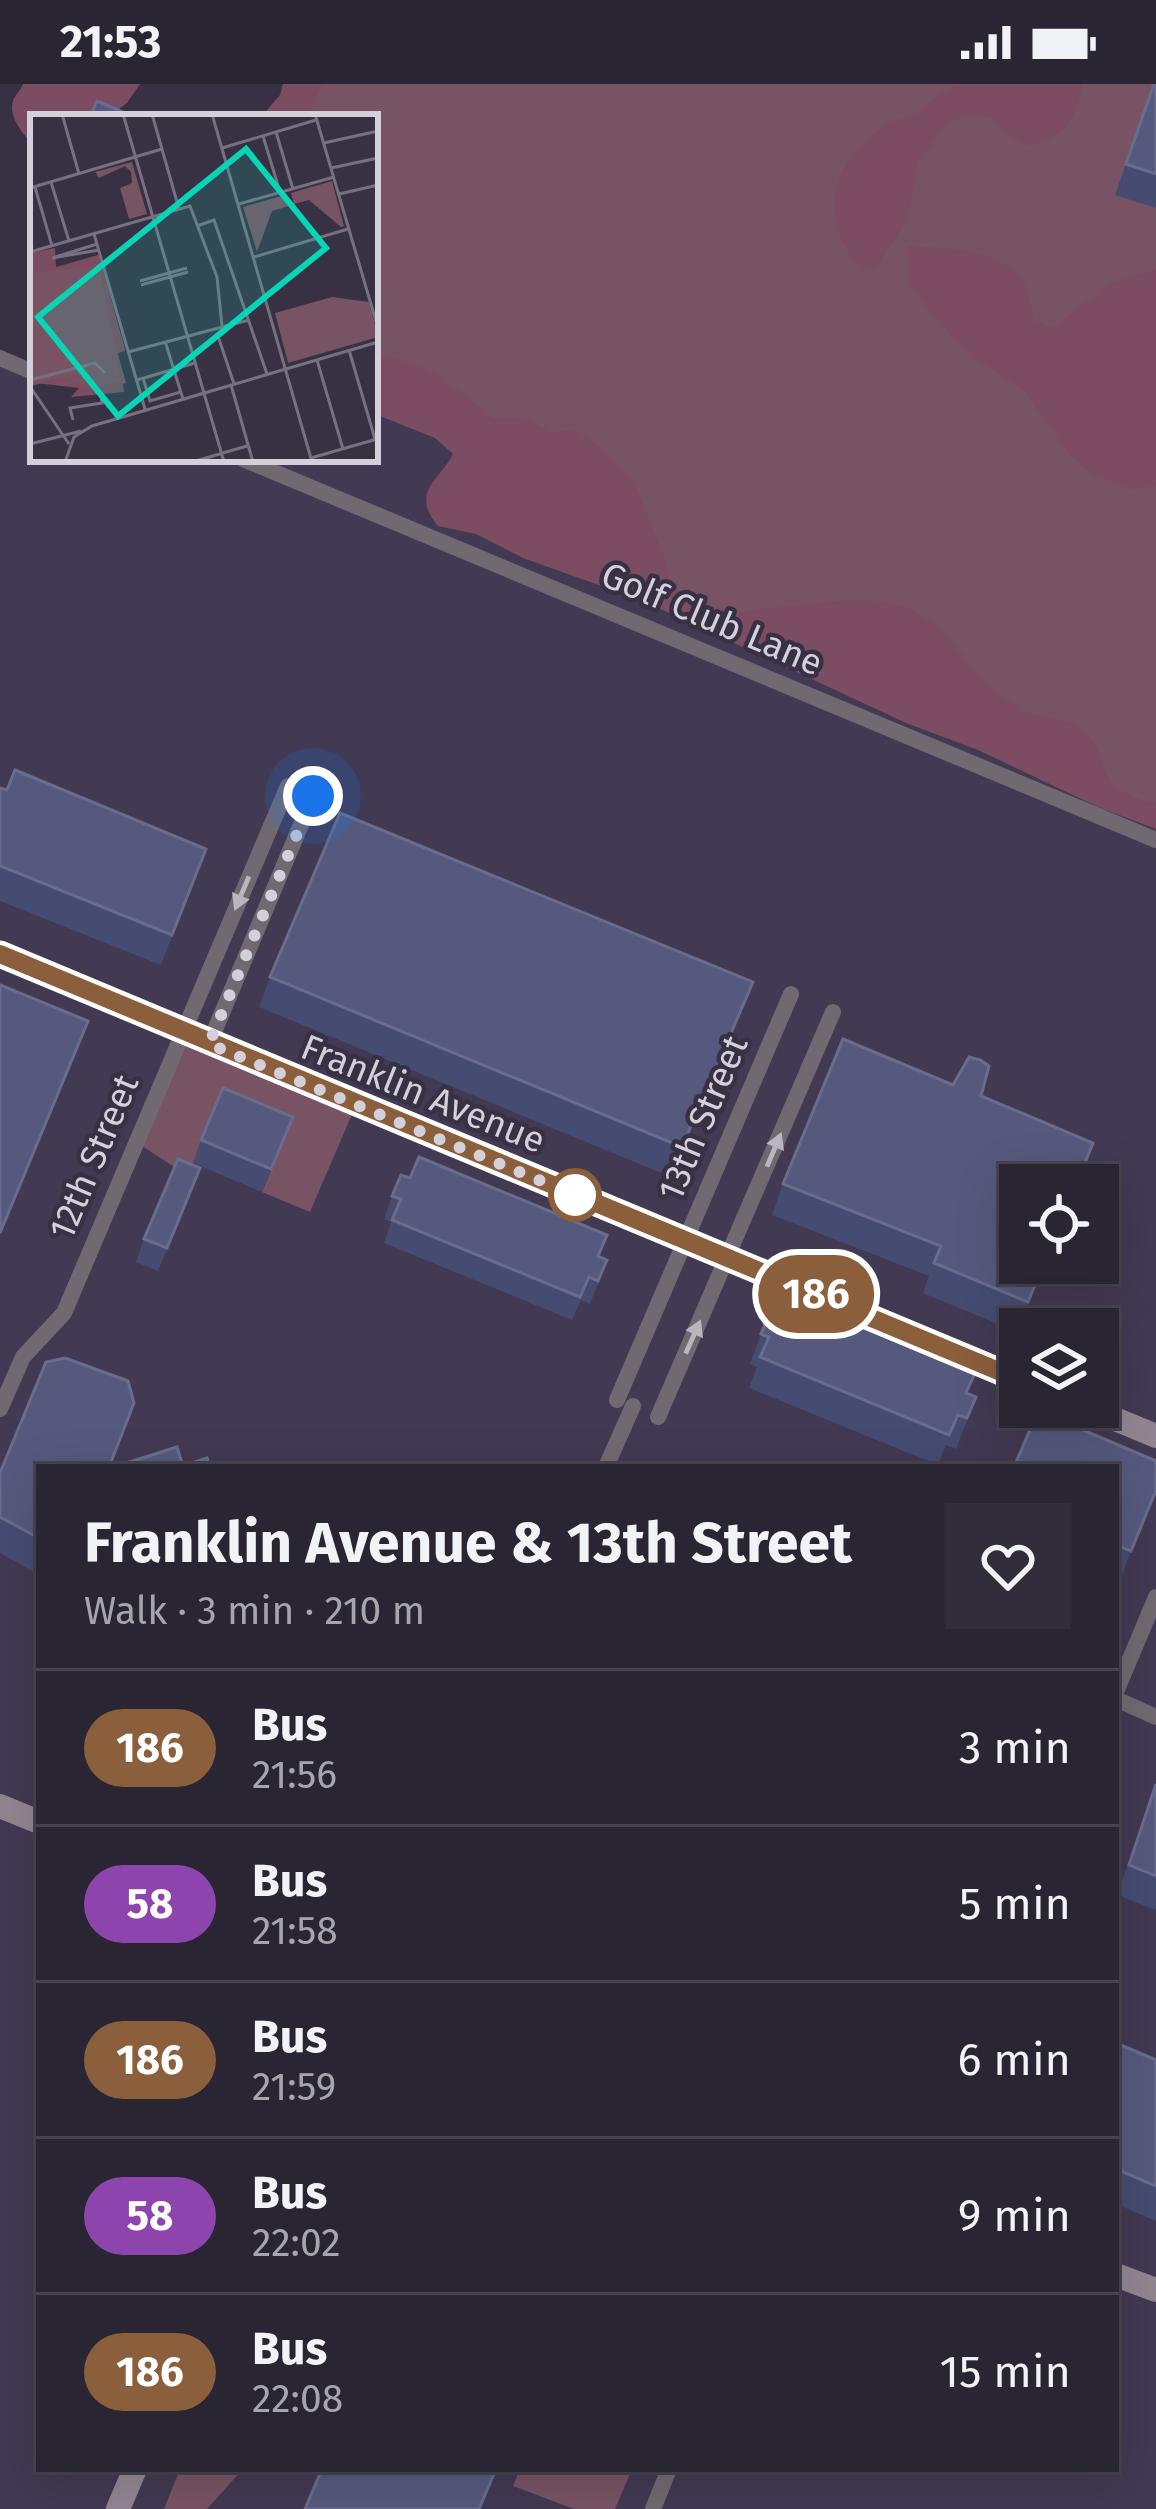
<!DOCTYPE html>
<html lang="en">
<head>
<meta charset="utf-8">
<style>
  body { margin:0; font-family:"Fira Sans",sans-serif; background:#322d3b; color:#f1f3f6; height:100vh; display:flex; flex-direction:column; font-size:45px; white-space:nowrap }
  * { box-sizing:border-box; margin:0 }
  p { font-size:39px; color:#a5a5ac }
  .icon { flex:none; width:66px; height:66px; fill:none; stroke:currentColor; stroke-width:2; stroke-linecap:round; stroke-linejoin:round }
  .map { position:relative; flex:1; overflow:hidden }
  .drawer { position:absolute; left:36px; top:1380px; width:1083px; height:1008px; display:flex; flex-direction:column; background:#2a2533; border-radius:0px; box-shadow:0 12px 48px #0002,0 0 0 3px #46424e }
  .drawer>* { flex:none }
  .badge { padding:0 24px; border-radius:39px; font-size:42px; line-height:78px }
  .tools { position:absolute; left:999px; top:1080px; display:grid; gap:24px }
  .tools a { display:grid; place-items:center; width:120px; height:120px; border-radius:0px; background:#2a2533; box-shadow:0 12px 48px #0002,0 0 0 3px #46424e; font-size:60px }
  .you { position:absolute; width:60px; height:60px; margin:-30px; border:9px solid #fff; border-radius:50%; background:#1a73e8; box-shadow:0 0 0 18px #1a73e833 }
  .map>.badge { position:absolute; translate:-50% -50%; box-shadow:0 0 0 6px #fff }
  .round { display:grid; place-items:center; flex:none; width:126px; height:126px; border-radius:0px; background:#322d3b }
  .head { display:flex; align-items:center; justify-content:space-between; height:204px; padding:0 48px }
  h1 { font-size:57px; font-weight:700; line-height:90px }
  ul { padding:0; list-style:none }
  li { display:flex; align-items:center; gap:36px; height:156px; padding:0 48px; border-top:3px solid #46424e }
  li div { flex:1 }
  li b { display:block; font-size:45px }
  li em { font-style:normal }
  li .badge { min-width:132px; font-weight:700; text-align:center }
  .status { display:flex; justify-content:space-between; align-items:center; height:84px; padding:0 60px; background:#2a2533; direction:ltr }
  .status svg { height:33px; fill:currentColor }
  .map>svg:first-child { display:block }
</style>
</head>
<body>
<div class="status"><b>21:53</b><svg viewBox="0 0 49 12"><path d="M0 12V9h3v3zM5 12V6h3v6zM10 12V3h3v9zM15 12V0h3v12zM26 1h20v11H26zM47 4h2v5h-2z"/></svg></div>
<div class="map">
<svg width="1156" height="2425" viewBox="0 0 1156 2425">
  <rect width="100%" height="100%" fill="#383144"/>
  <path fill="#423952" fill-rule="evenodd" d="M0,273L33,287V375H375V324L472,367L442,432L1156,735V2425H0ZM1020,1101H1098V1179H1020ZM1020,1245H1098V1323H1020ZM39,1383H1116V2385H39Z"/>
  <g fill="#785364">
    <polygon points="305,0 1156,0 1156,735 441,432 471,367 375,324 375,33 289,33"/>
    <polygon points="182,949 356,1021 310,1128 262,1108 284,1056 214,1030 188,1092 136,1058"/>
    <polygon points="180,2385 243,2385 207,2425 164,2425"/>
    <polygon points="520,2385 632,2385 615,2425 574,2425 513,2402"/>
  </g>
  <g fill="#7b4c62">
    <path d="M23,0H140L127,19L119,25L89,27L77,33H33V60C23,51 8,32 13,17C15,11 21,6 23,0Z"/>
    <polygon points="283,0 322,0 307,33 261,33 280,11"/>
    <path d="M961,0H1082C1077,38 1061,56 1023,62L990,33L963,31L947,41L918,78L908,135L875,185L859,183C816,130 831,76 887,40C895,35 906,35 914,30C931,19 941,7 961,0Z"/>
    <path d="M907,162C945,164 999,163 1023,198C1030,208 1031,224 1034,236L1052,244L1110,200L1156,185V402L1130,405L1091,389L1070,371L1025,307L965,268L909,202Z"/>
    <path d="M375,269L411,279L444,295L492,334L524,335L553,348L571,346L597,360L633,395L669,486V497L713,538C741,524 773,525 804,521C946,500 925,550 1017,624C1037,636 1064,632 1080,643C1113,666 1086,706 1156,719V745L1098,723L978,666L906,639L646,518L523,474L476,450L438,442C409,408 441,395 453,370L435,354L375,330Z"/>
  </g>
  <g fill="none" stroke-linecap="round" stroke-linejoin="round">
    <g stroke="#716971" stroke-width="16">
      <polyline points="0,274 33,288"/>
      <polyline points="243,375 1156,756"/>
      <polyline points="209,960 313,712"/>
      <polyline points="617,1316 791,910"/>
      <polyline points="0,1325 23,1273 64,1229 288,702"/>
      <polyline points="658,1333 833,928"/>
      <polyline points="606,1383 633,1322"/>
      <polyline points="1116,1608 1156,1513"/>
      <polyline points="1116,1615 1156,1633"/>
      <polyline points="653,2425 669,2385"/>
    </g>
    <g stroke="#928592" stroke-width="24">
      <polyline points="0,870 1020,1296"/>
      <polyline points="1086,1323 1156,1352"/>
      <polyline points="0,1722 39,1738"/>
      <polyline points="1116,2191 1156,2206"/>
      <polyline points="118,2425 135,2385"/>
    </g>
  </g>
  <g fill="#464b72">
    <polygon points="1154,0 1156,0 1156,124 1115,111"/>
    <polygon points="0,704 206,765 161,881 0,817"/>
    <polygon points="270,893 753,898 742,929 671,1093 259,923"/>
    <polygon points="981,1012 1045,1179 1017,1248 923,1209 929,1192 772,1131 783,1100"/>
    <polygon points="293,1033 262,1108 193,1079 201,1056"/>
    <polygon points="191,1107 158,1187 136,1178 144,1155"/>
    <polygon points="392,1112 607,1176 590,1220 581,1216 572,1236 384,1159 391,1138 384,1135"/>
    <polygon points="761,1250 976,1313 956,1365 946,1361 938,1381 749,1304 757,1283 750,1280"/>
    <polygon points="39,1383 39,1491 0,1469 0,1389"/>
    <polygon points="1116,1383 1156,1410 1120,1497 1116,1496"/>
    <polygon points="1156,1699 1156,1826 1117,1811"/>
    <polygon points="1116,1959 1156,1976 1156,2137 1116,2120"/>
  </g>
  <g fill="#3a3b5b">
    <polygon points="753,898 742,929 671,1093 682,1063"/>
    <polygon points="88,937 77,967 0,1153 0,1149"/>
    <polygon points="1156,1406 1155,1412 1120,1497 1131,1467"/>
    <polygon points="496,2385 499,2385 482,2425 479,2425"/>
  </g>
  <g fill="#55597d" stroke="#696c8c" stroke-width="3">
    <polygon points="1154,0 1156,0 1156,90 1126,80"/>
    <polygon points="97,17 134,33 90,33"/>
    <polygon points="15,686 206,765 172,851 0,782 0,704 7,706"/>
    <polygon points="340,729 753,898 682,1063 270,893"/>
    <polygon points="0,901 88,937 0,1149"/>
    <polygon points="843,955 953,1001 969,973 980,976 989,982 981,1012 1093,1059 1076,1101 1020,1101 1020,1179 1044,1179 1028,1218 934,1179 941,1162 783,1100"/>
    <polygon points="223,1004 293,1033 271,1085 201,1056"/>
    <polygon points="419,1073 607,1151 598,1172 607,1176 598,1197 589,1193 580,1213 392,1136 401,1115 392,1112 401,1091 410,1094"/>
    <polygon points="178,1075 200,1084 167,1164 144,1155"/>
    <polygon points="787,1211 975,1289 966,1309 976,1313 967,1334 958,1331 949,1351 760,1273 769,1253 761,1250 770,1228 778,1232"/>
    <polygon points="65,1274 128,1297 134,1319 109,1383 39,1383 39,1454 0,1433 0,1389 46,1278"/>
    <polygon points="1038,1327 1156,1377 1156,1406 1131,1467 1116,1461 1116,1383 1014,1383"/>
    <polygon points="177,1363 183,1382 207,1374 210,1383 114,1383"/>
    <polygon points="1156,1700 1156,1792 1129,1781"/>
    <polygon points="1116,1959 1156,1976 1156,2102 1116,2085"/>
    <polygon points="322,2385 496,2385 479,2425 305,2425"/>
  </g>
  <defs><path id="oneway-solid" d="M-6-.8H1V-3.2L6.5 0L1 3.2V.8H-6Z" transform="scale(3)"/></defs>
  <g fill="#bab6c0">
    <use href="#oneway-solid" transform="translate(242 809) rotate(113)"/>
    <use href="#oneway-solid" transform="translate(774 1066) rotate(-67)"/>
    <use href="#oneway-solid" transform="translate(693 1253) rotate(-66)"/>
  </g>
  <g fill="none" stroke-linecap="round" stroke-linejoin="round">
    <g stroke="#fff" stroke-width="27">
      <polyline id="line" points="0,870 1020,1296"/>
    </g>
    <use href="#line" stroke="#8b5e3c" stroke-width="18"/>
    <polyline stroke="#d3cfdb" stroke-width="12" stroke-dasharray="0 21.6" points="313,712 209,960 575,1111"/>
  </g>
  <circle fill="#fff" stroke="#8b5e3c" stroke-width="6" cx="575" cy="1111" r="24"/>
  <g text-anchor="middle" dominant-baseline="central" stroke-width="9" stroke-linejoin="round" paint-order="stroke">
    <g font-size="36" fill="#d3cfdb" stroke="#383144">
      <text transform="translate(712 535) rotate(23)">Golf Club Lane</text>
      <text transform="translate(423 1010) rotate(22)">Franklin Avenue</text>
      <text transform="translate(703 1034) rotate(-67)">13th Street</text>
      <text transform="translate(94 1073) rotate(-67)">12th Street</text>
    </g>
  </g>
  <g transform="translate(30 30)">
    <rect width="348" height="348" fill="#383144"/>
    <path d="M102,48L117,100L99,105L90,74L102,69L101,58L95,52L69,64L65,58ZM302,67L314,112L311,113L279,86L264,90L261,79ZM255,81L259,92L242,97L227,138L213,93ZM0,140L24,154L68,141L95,235L87,237L96,269L60,278L28,266L0,272ZM302,183L339,188L348,223L258,249L245,199Z" fill="#785364"/>
    <path d="M25,134L26,153L69,141L95,237L88,239L94,278L41,283L49,274L6,269L35,263L62,275L91,267L69,152L0,159V139Z" fill="#7b4c62"/>
    <path fill="none" stroke="#767080" stroke-width="3" d="M32,0L49,60M93,0L194,348M122,0L149,95M182,0L282,348M285,0L348,214M246,18L263,75M233,22L250,78M294,29L348,17M192,34L286,6M301,54L348,44M21,68L39,127M5,73L22,132M0,74L132,35M309,80L348,71M209,90L304,63M167,112L184,106L237,260M64,120L115,295M67,130L22,144L69,136M0,138L160,92L187,163L192,212M224,143L318,115M110,167L157,154M111,171L158,158M188,222L204,270M135,227L153,285M319,236L345,325M98,238L219,206M287,246L313,335M113,264L120,287L151,278M0,266L65,249L75,259M107,266L165,249M201,271L223,348M1,274L39,330M43,306L40,294L72,289L71,281M0,330L51,317M281,344L347,325M35,348L44,323L62,312L348,228M162,348L217,332"/>
    <path fill="#08d5b5" fill-opacity="0.15" stroke="#08d5b5" stroke-width="6" d="M216,35L296,134L88,302L8,203Z"/>
    <rect width="348" height="348" fill="none" stroke="#d3cfdb" stroke-width="6"/>
  </g>
</svg>
<div class="tools">
<a><svg class="icon" aria-label="locate" viewBox="0 0 24 24"><circle cx="12" cy="12" r="6"/><path d="M12 2v4M12 18v4M2 12h4M18 12h4"/></svg></a>
<a><svg class="icon" aria-label="layers" viewBox="0 0 24 24"><path d="M12 4l9 5-9 5-9-5zM3 14l9 5 9-5"/></svg></a>
</div>
<div class="you" style="left:313px;top:712px"></div>
<b class="badge" style="left:816px;top:1210px;background:#8b5e3c;color:#fff">186</b>
<section class="drawer">
<div class="head"><div><h1>Franklin Avenue &amp; 13th Street</h1><p>Walk · 3 min · 210 m</p></div><a class="round"><svg class="icon" aria-label="heart" viewBox="0 0 24 24"><path d="M12 20l-8-8c-3-5 5-10 8-4 3-6 11-1 8 4z"/></svg></a></div>
<ul>
<li><span class="badge" style="background:#8b5e3c;color:#fff">186</span><div><b>Bus</b><p>21:56</p></div><em>3 min</em></li>
<li><span class="badge" style="background:#8e44ad;color:#fff">58</span><div><b>Bus</b><p>21:58</p></div><em>5 min</em></li>
<li><span class="badge" style="background:#8b5e3c;color:#fff">186</span><div><b>Bus</b><p>21:59</p></div><em>6 min</em></li>
<li><span class="badge" style="background:#8e44ad;color:#fff">58</span><div><b>Bus</b><p>22:02</p></div><em>9 min</em></li>
<li><span class="badge" style="background:#8b5e3c;color:#fff">186</span><div><b>Bus</b><p>22:08</p></div><em>15 min</em></li>
</ul>
</section>
</div>
</body>
</html>
